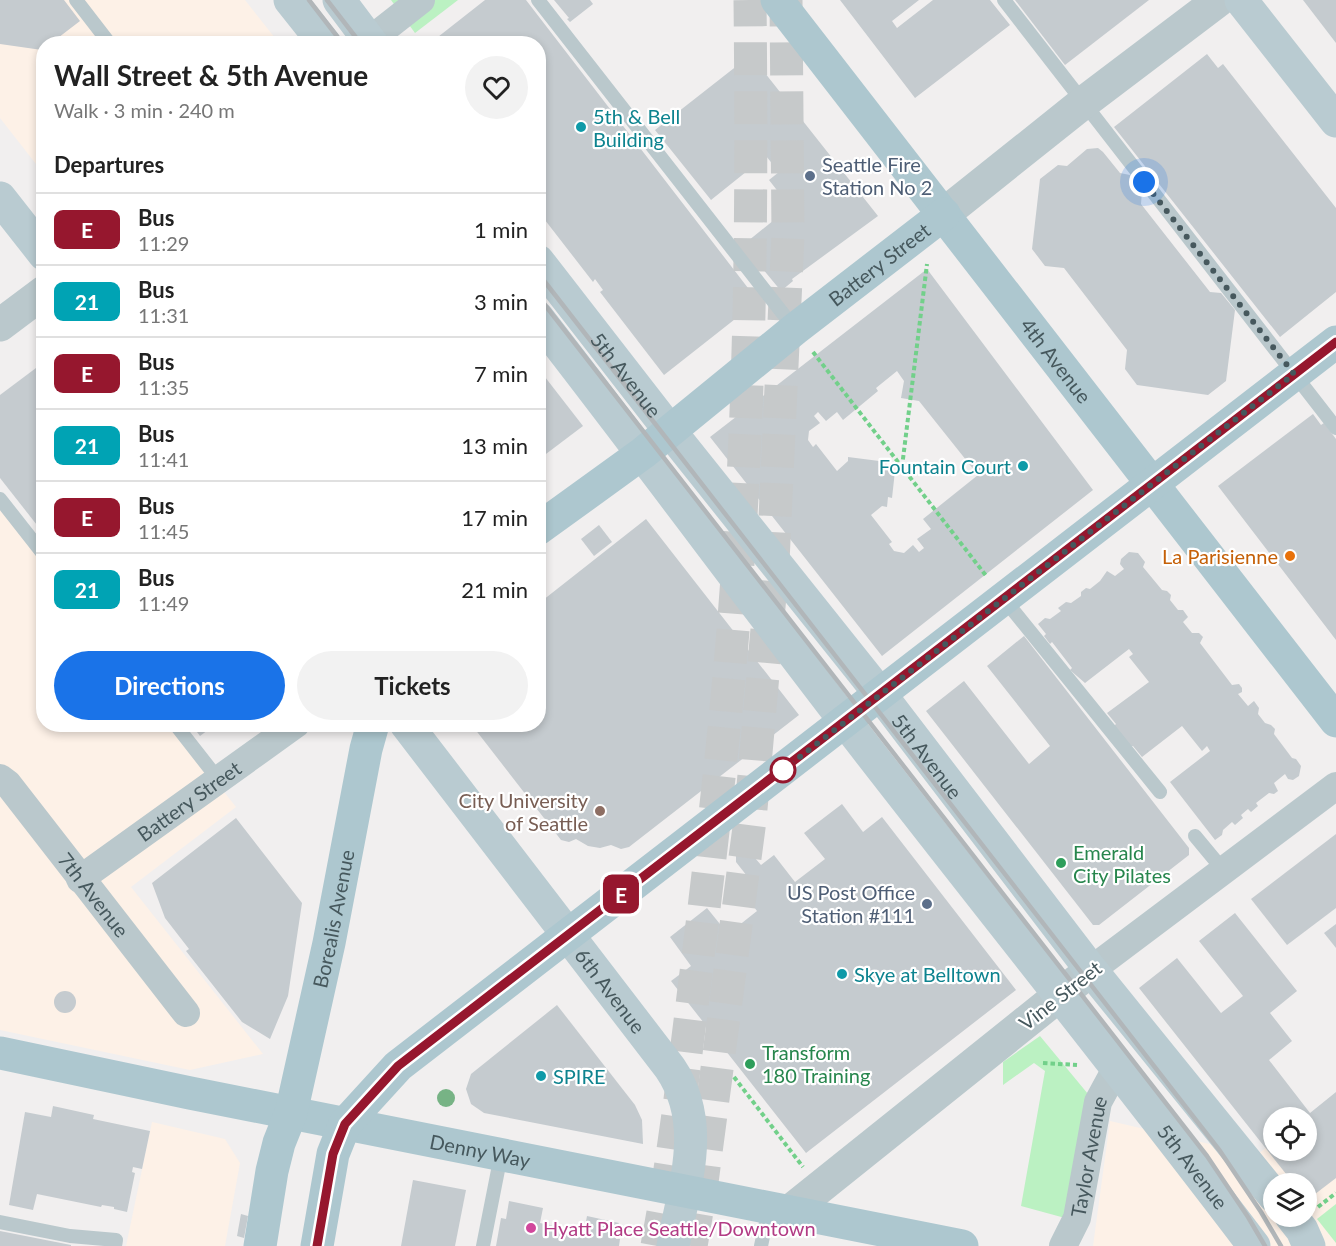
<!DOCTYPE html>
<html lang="en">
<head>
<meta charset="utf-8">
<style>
  body { margin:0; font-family:Lato,sans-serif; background:#f2f2f2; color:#222; height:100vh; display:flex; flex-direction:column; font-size:22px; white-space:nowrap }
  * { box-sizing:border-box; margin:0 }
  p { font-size:20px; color:#767676 }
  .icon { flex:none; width:33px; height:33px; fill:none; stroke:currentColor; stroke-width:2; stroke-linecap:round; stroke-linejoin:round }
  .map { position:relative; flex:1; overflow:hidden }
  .drawer { position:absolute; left:36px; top:36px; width:510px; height:696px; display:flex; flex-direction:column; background:#fff; border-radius:24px; box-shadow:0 3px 9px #0003 }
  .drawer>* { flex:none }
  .badge { padding:0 12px; border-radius:9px; font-size:21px; line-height:39px }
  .buttons { position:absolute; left:1263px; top:1107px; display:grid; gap:12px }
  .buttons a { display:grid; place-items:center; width:54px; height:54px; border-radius:50%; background:#fff; box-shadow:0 3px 9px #0003; font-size:30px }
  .you { position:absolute; width:30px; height:30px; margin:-15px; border:4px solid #fff; border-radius:50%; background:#1a73e8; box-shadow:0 0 0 9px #1a73e833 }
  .map>.badge { position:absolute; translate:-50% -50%; box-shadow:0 0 0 3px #fff }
  h2 { padding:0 18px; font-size:22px; line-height:54px }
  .round { display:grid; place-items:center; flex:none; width:63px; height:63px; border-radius:32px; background:#f2f2f2 }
  .head { display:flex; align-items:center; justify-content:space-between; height:102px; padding:0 18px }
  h1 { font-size:28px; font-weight:700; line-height:45px }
  .cta { display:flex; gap:12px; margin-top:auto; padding:12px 18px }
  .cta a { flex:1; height:69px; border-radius:36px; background:#1a73e8; color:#fff; font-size:24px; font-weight:700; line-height:69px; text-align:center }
  .cta a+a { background:#f2f2f2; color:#222 }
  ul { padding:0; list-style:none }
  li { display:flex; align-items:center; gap:18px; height:72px; padding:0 18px; border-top:2px solid #e0e0e0 }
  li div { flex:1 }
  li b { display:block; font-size:22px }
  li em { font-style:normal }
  li .badge { min-width:66px; font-weight:700; text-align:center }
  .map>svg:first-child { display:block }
</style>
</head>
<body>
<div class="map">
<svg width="1336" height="1246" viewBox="0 0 1336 1246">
  <rect width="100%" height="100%" fill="#f1efef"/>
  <g fill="#fdf1e7" fill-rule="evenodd">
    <polygon points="0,0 245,0 279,43 44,44 43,173 0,118"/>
    <polygon points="0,505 43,561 44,724 171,725 236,807 131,887 263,1054 190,1070 0,1030"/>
    <path d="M1336,1093V1246H1093L1110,1121L1257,1155L1273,1142L1274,1150H1306ZM1274,1184H1306V1216H1274Z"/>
    <polygon points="152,1122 225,1139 240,1163 225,1246 126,1246"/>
  </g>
  <g fill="#bbf1c2">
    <polygon points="391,0 458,0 415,33"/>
    <polygon points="1040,1036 1088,1094 1065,1218 1021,1206 1045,1071 1034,1063 1003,1085 1003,1062"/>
    <polygon points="1336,1204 1336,1243 1317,1219"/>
  </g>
  <g fill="#c5cbcf" fill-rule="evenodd">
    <polygon points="0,0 64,0 80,21 50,44 44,44 42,50 0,44"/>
    <polygon points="485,0 526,0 758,301 664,375 600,292 603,290 595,279 593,282 538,211 538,44 429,44"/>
    <polygon points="554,0 590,0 593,4 570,22 567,19 569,18"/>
    <polygon points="840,0 919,0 892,21 897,28 933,0 990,0 1010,25 915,98"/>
    <polygon points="1015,0 1149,0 1065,65"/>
    <polygon points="1303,0 1336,0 1336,43"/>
    <polygon points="752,54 762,67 761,68 878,216 792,279 793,281 781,291 743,245 790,207 769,180 779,172 766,156 711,200 655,130"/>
    <polygon points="1207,54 1218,68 1223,64 1336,208 1336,292 1280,337 1114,127"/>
    <polygon points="1098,148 1103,152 1120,173 1130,175 1142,191 1141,204 1210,292 1221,293 1235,310 1226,381 1208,395 1137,385 1125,369 1127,350 1064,268 1045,266 1032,249 1040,179 1058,165 1067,166 1087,149"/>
    <path d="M927,269L1093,490L882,656L710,437ZM897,371L904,381L901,398L919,401L978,475L923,519L931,529L917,539L924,548L919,552L913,545L904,553L894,551L889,544L892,542L871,515L882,506L887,507L888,497L892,498L895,471L886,470L887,462L848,457V461L837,471L816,444L813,447L808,440L809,431L820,423L814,416L818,412L826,421L837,412L843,420L878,391L876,388Z"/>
    <polygon points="44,362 44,534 0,478 0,395"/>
    <polygon points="538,368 583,426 538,460"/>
    <polygon points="1313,414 1321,425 1324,423 1336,439 1336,640 1218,486"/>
    <polygon points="646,519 799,715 629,847 621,849 611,845 600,848 588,846 576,839 569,842 561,840 471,724 538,724 538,604"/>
    <polygon points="599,525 612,542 594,556 581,539"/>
    <polygon points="1129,552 1138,553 1145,562 1143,567 1162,590 1167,591 1171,595 1170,600 1178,610 1183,610 1188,617 1183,622 1192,633 1199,633 1203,637 1200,643 1232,685 1239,684 1242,688 1242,692 1238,694 1248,706 1254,701 1259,708 1258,714 1265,723 1271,725 1275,729 1274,734 1292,758 1296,759 1301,766 1299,776 1293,780 1288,779 1285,774 1274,783 1278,791 1274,794 1269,793 1256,803 1258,806 1251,812 1248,809 1241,815 1243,818 1235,825 1232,822 1223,830 1222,835 1215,840 1170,782 1210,751 1207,746 1202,751 1182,726 1142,757 1133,746 1130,747 1114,726 1116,724 1107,713 1149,682 1129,657 1133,654 1129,649 1085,683 1070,670 1072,668 1052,642 1050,644 1044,636 1046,634 1038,624 1045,618 1050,619 1061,611 1058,608 1066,602 1071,603 1081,596 1081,592 1086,588 1090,589 1100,581 1107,571 1115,576 1124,569 1120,564 1121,559"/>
    <polygon points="1024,636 1189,848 1189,855 1099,925 1093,925 926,711 964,681 1029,764 1050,746 987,666"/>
    <polygon points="191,724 216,724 200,736"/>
    <polygon points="842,804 863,832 882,817 1016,990 806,1153 671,981 691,966 670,937 707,908 728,934 757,911 736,884 747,876 736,862 736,854 741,850 749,851 761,865 774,855 795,882 825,859 804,833"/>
    <polygon points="236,818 302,903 288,996 270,1039 242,1022 186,951 189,949 165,918 152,883"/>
    <polygon points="1336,834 1336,908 1287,945 1251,899"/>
    <path d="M1235,913L1297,991L1270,1013L1292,1041L1269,1060L1310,1113L1336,1092V1178L1306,1201V1184H1294L1139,988L1177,958L1221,1013L1243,996L1199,941ZM1274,1118H1306V1150H1274Z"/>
    <polygon points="1336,924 1336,948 1324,933"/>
    <circle cx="65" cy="1002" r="11"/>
    <polygon points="557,1005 635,1105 642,1120 643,1144 484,1113 471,1104 466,1089 471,1074"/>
    <polygon points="53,1106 94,1115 93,1119 150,1131 142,1169 133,1167 132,1172 135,1173 127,1212 114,1209 114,1207 102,1205 101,1207 37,1194 33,1210 9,1205 25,1112 51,1117"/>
    <polygon points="413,1180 466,1190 455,1246 401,1246"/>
    <polygon points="509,1201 543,1208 540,1223 584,1232 587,1216 619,1223 616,1239 620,1239 619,1246 496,1246 501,1218 506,1219"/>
    <polygon points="241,1214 248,1216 244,1238 237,1236"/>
    <polygon points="0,1231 71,1245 71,1246 0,1246"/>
  </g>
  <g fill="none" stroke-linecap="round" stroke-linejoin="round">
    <g stroke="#c6c9ca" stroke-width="33" stroke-dasharray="33 16" stroke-linecap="butt">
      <path d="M657,1246C676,1145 687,1043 700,941C716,810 731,678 739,547C751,365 752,182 750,0"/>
      <polyline points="691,1246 702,1182 750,820 773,562 788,235 786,0"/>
    </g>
    <g stroke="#72d08a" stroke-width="4" stroke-dasharray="4.5 3" stroke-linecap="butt">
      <polyline points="813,352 987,577"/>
      <polyline points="902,467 927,264"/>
      <polyline points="1043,1063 1077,1065"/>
      <polyline points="734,1077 803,1167"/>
      <polyline points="1318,1207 1336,1193"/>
    </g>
    <g stroke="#bac8cc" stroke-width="14">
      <polyline points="76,0 110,44"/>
      <polyline points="538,0 795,329"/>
      <polyline points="1004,0 1336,428"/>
      <polyline points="0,499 44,555"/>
      <polyline points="1004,599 1160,792"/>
      <polyline points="175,724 218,779"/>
      <polyline points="1195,836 1224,871"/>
      <polyline points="0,1222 70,1236 116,1240 115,1246"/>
      <polyline points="483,1246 501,1155"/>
      <polyline points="761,1246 769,1208"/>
    </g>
    <g stroke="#bac8cc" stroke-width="28">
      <polyline points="370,40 421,0"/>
      <path id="s1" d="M0,778L8,784L186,1013"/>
      <path id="s2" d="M80,879L296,724"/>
      <polyline points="1091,970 1336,786"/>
      <path id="s3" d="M1063,1246L1077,1218L1098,1102L1117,1067"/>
    </g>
    <g stroke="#bac8cc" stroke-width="33">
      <polyline points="944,214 1083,103 1219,0"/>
      <polyline points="0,325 44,292"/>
      <polyline points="789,1212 1091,970"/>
    </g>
    <g stroke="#b9cbd1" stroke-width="33">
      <polyline points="290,0 325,44"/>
      <polyline points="339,0 372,44"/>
      <polyline points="1241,0 1336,121"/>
      <polyline points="0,198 44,254"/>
      <path id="s4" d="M538,261L670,431L880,694L1091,970L1274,1196"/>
      <path id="s5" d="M538,318C642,452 742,587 845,721C981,897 1120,1069 1254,1246"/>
      <path id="s6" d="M406,724L670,1068C708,1124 684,1186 673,1246"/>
      <polyline points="1291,1216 1302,1230 1309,1246"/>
    </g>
    <g stroke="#adc7cf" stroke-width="33">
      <path id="s7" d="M777,0L1336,721"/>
      <path id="s8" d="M538,529L643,453L795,329L944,214"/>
      <path id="s9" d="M0,1053L190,1093L962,1246"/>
      <path id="s10" d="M260,1246L272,1171L279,1143L291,1113L329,943L366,749L373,724"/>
      <polyline points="317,1246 333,1154 345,1124 398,1066 1336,342"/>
    </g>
    <g stroke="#b1b6b9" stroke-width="4.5">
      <polyline points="309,0 343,44"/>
      <polyline points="327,0 361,44"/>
      <polyline points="538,273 1220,1151 1261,1212 1281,1246"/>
      <polyline points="538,296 1207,1156 1248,1217 1265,1246"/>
    </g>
  </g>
  <circle fill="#77b385" cx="446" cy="1098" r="9"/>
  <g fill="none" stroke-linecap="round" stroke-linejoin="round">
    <g stroke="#fff" stroke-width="14">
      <polyline id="line" points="317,1246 333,1154 345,1124 398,1066 1336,342"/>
    </g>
    <use href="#line" stroke="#96172e" stroke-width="9"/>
    <polyline stroke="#46585d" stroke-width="6" stroke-dasharray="0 10.8" points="783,770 1294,374 1144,182"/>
  </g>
  <g fill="#0f9aa8" stroke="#fff" stroke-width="2">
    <circle cx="581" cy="127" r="6"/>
    <circle cx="1023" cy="466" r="6"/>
    <circle cx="842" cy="974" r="6"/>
    <circle cx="541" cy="1076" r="6"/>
  </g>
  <g fill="#5c6f8a" stroke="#fff" stroke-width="2">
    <circle cx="810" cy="176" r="6"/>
    <circle cx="927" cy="904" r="6"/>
  </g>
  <circle fill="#e8710a" stroke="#fff" stroke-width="2" cx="1290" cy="556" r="6"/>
  <circle fill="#fff" stroke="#96172e" stroke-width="3" cx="783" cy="770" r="12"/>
  <circle fill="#8d6e63" stroke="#fff" stroke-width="2" cx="600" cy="811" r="6"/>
  <g fill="#2e9e5b" stroke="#fff" stroke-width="2">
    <circle cx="1061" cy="863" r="6"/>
    <circle cx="750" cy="1064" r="6"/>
  </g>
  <circle fill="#d1479c" stroke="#fff" stroke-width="2" cx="531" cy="1228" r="6"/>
  <g text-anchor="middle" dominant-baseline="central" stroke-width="4.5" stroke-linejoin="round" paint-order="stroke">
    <g font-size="20" fill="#0d838f" stroke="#fff" text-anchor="start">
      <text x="593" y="116">5th &amp; Bell<tspan x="593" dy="23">Building</tspan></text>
      <text x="1011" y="466" text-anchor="end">Fountain Court</text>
      <text x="854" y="974">Skye at Belltown</text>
      <text x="553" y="1076">SPIRE</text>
    </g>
    <g font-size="20" fill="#4e5e75" stroke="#fff" text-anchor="start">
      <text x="822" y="164">Seattle Fire<tspan x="822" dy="23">Station No 2</tspan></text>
      <text x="915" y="892" text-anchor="end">US Post Office<tspan x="915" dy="23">Station #111</tspan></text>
    </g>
    <g font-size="20" fill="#46585d" stroke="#fff">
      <text stroke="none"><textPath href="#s8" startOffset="432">Battery Street</textPath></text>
      <text stroke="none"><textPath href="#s7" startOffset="456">4th Avenue</textPath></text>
      <text stroke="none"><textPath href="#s4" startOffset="144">5th Avenue</textPath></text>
      <text stroke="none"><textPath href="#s4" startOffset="630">5th Avenue</textPath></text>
      <text stroke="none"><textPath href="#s2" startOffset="134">Battery Street</textPath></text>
      <text stroke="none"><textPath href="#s1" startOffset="150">7th Avenue</textPath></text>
      <text stroke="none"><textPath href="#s10" startOffset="336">Borealis Avenue</textPath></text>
      <text stroke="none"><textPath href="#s6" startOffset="336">6th Avenue</textPath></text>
      <text transform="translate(1060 995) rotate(-38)">Vine Street</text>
      <text stroke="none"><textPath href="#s9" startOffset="490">Denny Way</textPath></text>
      <text stroke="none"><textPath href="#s3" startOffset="94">Taylor Avenue</textPath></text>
      <text stroke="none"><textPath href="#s5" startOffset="1072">5th Avenue</textPath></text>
    </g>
    <g font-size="20" fill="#c56008" stroke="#fff" text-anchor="end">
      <text x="1278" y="556">La Parisienne</text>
    </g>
    <g font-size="20" fill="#785e54" stroke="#fff" text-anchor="end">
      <text x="588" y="800">City University<tspan x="588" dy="23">of Seattle</tspan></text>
    </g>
    <g font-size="20" fill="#27864d" stroke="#fff" text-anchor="start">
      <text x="1073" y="852">Emerald<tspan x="1073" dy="23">City Pilates</tspan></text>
      <text x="762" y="1052">Transform<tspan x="762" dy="23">180 Training</tspan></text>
    </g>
    <g font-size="20" fill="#b23c85" stroke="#fff" text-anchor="start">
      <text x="543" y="1228">Hyatt Place Seattle/Downtown</text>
    </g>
  </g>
</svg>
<div class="buttons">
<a><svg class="icon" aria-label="locate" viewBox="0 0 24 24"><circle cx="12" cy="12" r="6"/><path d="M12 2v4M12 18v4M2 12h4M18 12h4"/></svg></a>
<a><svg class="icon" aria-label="layers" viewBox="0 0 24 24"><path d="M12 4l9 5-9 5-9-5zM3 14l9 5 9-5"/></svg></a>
</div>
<div class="you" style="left:1144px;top:182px"></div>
<b class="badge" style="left:621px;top:894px;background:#96172e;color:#fff">E</b>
<section class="drawer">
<div class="head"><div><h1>Wall Street &amp; 5th Avenue</h1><p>Walk · 3 min · 240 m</p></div><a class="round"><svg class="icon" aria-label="heart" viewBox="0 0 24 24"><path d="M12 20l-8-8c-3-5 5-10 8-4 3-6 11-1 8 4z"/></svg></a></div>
<h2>Departures</h2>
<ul>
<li><span class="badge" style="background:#96172e;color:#fff">E</span><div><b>Bus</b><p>11:29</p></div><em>1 min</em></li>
<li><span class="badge" style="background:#00a3b4;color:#fff">21</span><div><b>Bus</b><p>11:31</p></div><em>3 min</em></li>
<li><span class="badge" style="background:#96172e;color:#fff">E</span><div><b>Bus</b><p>11:35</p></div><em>7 min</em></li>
<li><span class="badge" style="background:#00a3b4;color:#fff">21</span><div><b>Bus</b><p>11:41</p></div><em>13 min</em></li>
<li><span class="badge" style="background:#96172e;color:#fff">E</span><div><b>Bus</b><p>11:45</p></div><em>17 min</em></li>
<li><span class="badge" style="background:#00a3b4;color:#fff">21</span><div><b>Bus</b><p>11:49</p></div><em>21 min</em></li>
</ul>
<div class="cta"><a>Directions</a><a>Tickets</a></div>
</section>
</div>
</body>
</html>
